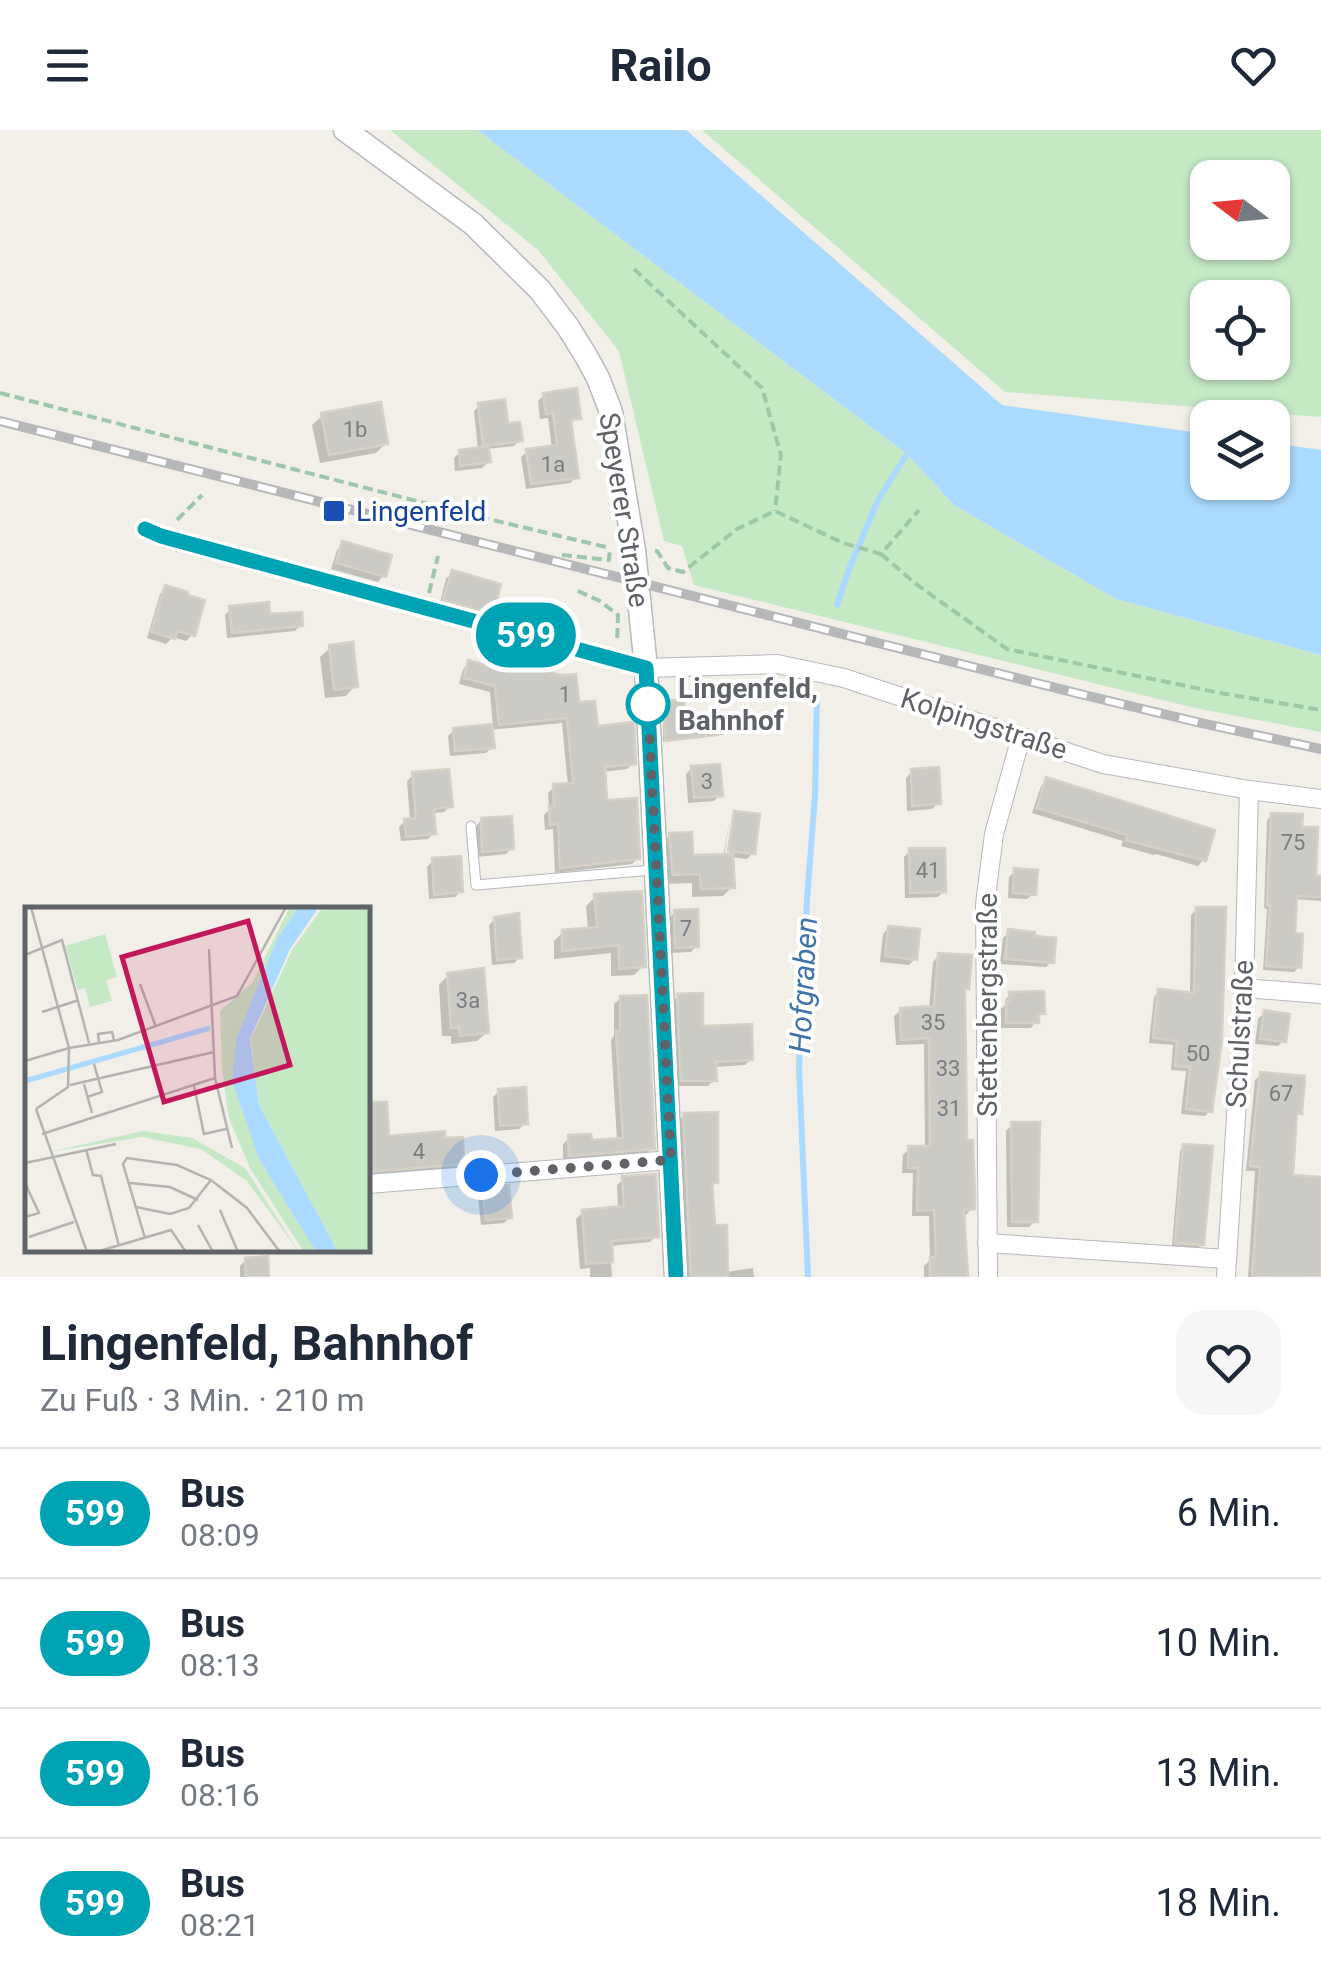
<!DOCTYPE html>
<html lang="de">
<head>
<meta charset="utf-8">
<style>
  body { margin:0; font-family:Roboto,sans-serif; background:#f6f6f7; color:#1f2937; height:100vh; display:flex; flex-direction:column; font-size:38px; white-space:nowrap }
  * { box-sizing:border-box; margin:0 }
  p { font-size:32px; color:#747a83 }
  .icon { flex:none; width:55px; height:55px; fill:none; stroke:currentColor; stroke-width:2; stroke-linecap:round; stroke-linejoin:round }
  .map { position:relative; height:1147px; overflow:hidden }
  .sheet { display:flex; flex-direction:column; background:#fff; flex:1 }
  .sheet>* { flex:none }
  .badge { padding:0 20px; border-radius:32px; font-size:35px; line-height:65px }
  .needle { width:65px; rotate:286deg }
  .controls { position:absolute; left:1190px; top:30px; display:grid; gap:20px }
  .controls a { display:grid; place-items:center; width:100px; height:100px; border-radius:20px; background:#fff; box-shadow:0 2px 8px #0004; font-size:50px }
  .you { position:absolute; width:50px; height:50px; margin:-25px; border:8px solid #fff; border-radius:50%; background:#1a73e8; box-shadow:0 0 0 15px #1a73e833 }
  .map>.badge { position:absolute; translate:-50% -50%; box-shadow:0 0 0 5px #fff }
  .round { display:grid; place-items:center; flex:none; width:105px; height:105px; border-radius:30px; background:#f6f6f7 }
  .headline { display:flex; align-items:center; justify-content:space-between; height:170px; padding:0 40px }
  h1 { font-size:48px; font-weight:700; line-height:75px }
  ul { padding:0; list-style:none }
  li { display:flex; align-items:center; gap:30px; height:130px; padding:0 40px; border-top:2px solid #e0e1e3 }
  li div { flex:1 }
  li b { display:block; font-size:38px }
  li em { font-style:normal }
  li .badge { min-width:110px; font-weight:700; text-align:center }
  header { display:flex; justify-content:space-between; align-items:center; height:130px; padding:0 40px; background:#fff; font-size:45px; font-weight:700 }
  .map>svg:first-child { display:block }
</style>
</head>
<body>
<header><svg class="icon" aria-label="menu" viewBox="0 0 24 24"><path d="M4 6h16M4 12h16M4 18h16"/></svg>Railo<svg class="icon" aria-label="heart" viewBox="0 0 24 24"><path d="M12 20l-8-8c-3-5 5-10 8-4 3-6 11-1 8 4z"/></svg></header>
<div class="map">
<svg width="1321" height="1147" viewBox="0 0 1321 1147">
  <rect width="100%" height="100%" fill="#f1efe8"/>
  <g fill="#c5e8c5" fill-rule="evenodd">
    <polygon points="390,0 477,0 907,324 954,375 1116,469 1321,525 1321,602 1195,578 694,455 682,416 664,411 619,221 538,120"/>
    <path d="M702,0H1321V287L1005,262ZM1208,48H1272V112H1208ZM1208,168H1272V232H1208Z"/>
  </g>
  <polygon fill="#aadaff" points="477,0 686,0 1002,275 1207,304 1208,352 1272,352 1273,313 1321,320 1321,525 1116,469 954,375 907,324"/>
  <g fill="#0003">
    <polygon points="544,265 578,288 569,294 576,347 570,353 526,359 521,327 527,322 552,318 548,288 540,289 538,271"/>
    <polygon points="480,275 520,310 514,316 486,319 488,332 482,338 455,341 454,328 460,322 478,320 474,281"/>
    <polygon points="322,286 386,313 376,323 320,333 312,295"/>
    <polygon points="343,414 383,446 378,452 331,439 337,420"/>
    <polygon points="452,443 490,482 484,488 439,476 446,449"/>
    <polygon points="166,458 192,505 186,511 173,507 166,514 147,508 160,464"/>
    <polygon points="231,479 268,487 301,495 295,501 227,508 225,485"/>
    <polygon points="330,518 355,556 346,566 325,568 320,527"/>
    <polygon points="469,533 495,540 502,533 577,575 596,598 633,633 627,639 602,642 605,672 638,728 632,734 555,743 553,699 545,700 544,685 549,680 548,663 554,657 568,656 562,593 490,600 492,617 486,623 450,626 448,606 454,600 493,597 490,562 459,554 463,539"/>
    <polygon points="665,573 683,596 719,603 717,606 663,612 663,576"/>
    <polygon points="692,638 720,665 714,671 688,673 686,644"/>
    <polygon points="912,642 938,673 932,679 907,681 906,648"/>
    <polygon points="413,645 450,676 444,682 432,683 434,703 428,709 401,711 399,697 405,691 410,690 407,651"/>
    <polygon points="1047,650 1203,730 1198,736 1156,724 1154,725 1121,716 1123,711 1032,683 1041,656"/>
    <polygon points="735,683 753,723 747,729 731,727 732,757 723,766 692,767 692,753 664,754 661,715 670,705 690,728 723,727 730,688 723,733 728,733 736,686 732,686"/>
    <polygon points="1272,685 1300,699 1314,749 1321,749 1321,771 1294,769 1292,805 1299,837 1294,842 1263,840 1267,779 1264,778 1267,690"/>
    <polygon points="482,690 512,718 506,724 477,727 476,696"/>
    <polygon points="910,721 944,761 938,767 905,768 904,727"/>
    <polygon points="433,731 461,761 455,767 429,769 427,737"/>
    <polygon points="1015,741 1033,764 1027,769 1008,768 1009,747"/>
    <polygon points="595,767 643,836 634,845 611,846 611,823 554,829 554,811 563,802 588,800 586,776"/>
    <polygon points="1197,779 1210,980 1205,986 1181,984 1186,941 1171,940 1173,915 1149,913 1154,867 1159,861 1190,865 1191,785"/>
    <polygon points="675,782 697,816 691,822 670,823 669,788"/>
    <polygon points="495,789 520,827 514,833 492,835 489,795"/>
    <polygon points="889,798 915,829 909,835 880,832 883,804"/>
    <polygon points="1009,802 1033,808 1052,831 1046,837 1000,834 1003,808"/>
    <polygon points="939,825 967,858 962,863 964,1012 972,1078 966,1085 962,1085 965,1147 924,1147 924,1136 930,1130 929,1086 912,1086 913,1043 902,1043 903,1025 909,1019 925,1019 924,914 896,915 894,886 901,880 929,879 933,832"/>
    <polygon points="448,845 487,902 477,911 451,914 451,906 442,906 439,855"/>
    <polygon points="1010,864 1042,883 1031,898 1001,898 1001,879 1005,875 1005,870"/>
    <polygon points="678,866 701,898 751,929 745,935 714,937 714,950 708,956 676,956 672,872"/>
    <polygon points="621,868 652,1018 646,1024 563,1031 563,1014 569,1008 589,1013 617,1011 611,910 614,906 614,874"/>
    <polygon points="1264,883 1284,910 1278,916 1255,914 1258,889"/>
    <polygon points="1261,944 1299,983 1295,987 1290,1047 1321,1049 1321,1147 1248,1147 1255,1041 1246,1041 1255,950"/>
    <polygon points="499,961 525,993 519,999 495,1001 493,967"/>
    <polygon points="385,974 387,1009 443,1010 462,1033 456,1039 368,1046 368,975"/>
    <polygon points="684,985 716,1052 710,1057 713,1098 726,1142 753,1138 754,1147 688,1147 678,991"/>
    <polygon points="1012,995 1035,1091 1029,1097 1007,1097 1006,1001"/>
    <polygon points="1184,1016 1202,1114 1198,1118 1172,1116 1180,1021"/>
    <polygon points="624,1049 656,1106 650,1112 610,1116 612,1147 590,1147 590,1138 580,1139 576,1089 583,1082 618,1079 617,1055"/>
    <polygon points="484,1060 510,1087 504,1093 481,1095 478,1066"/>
    <polygon points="246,1130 267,1147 240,1147 240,1136"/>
  </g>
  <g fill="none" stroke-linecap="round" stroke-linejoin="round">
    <g stroke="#aadaff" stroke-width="6">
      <polyline points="837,475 849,439 878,370 907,324"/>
      <polyline points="808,1147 799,938 807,770 815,665 817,564"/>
    </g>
  </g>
  <g fill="#cccac5" stroke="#d6d1c6" stroke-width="2.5">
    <polygon points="577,258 581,289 571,290 579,348 531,354 526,319 557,315 553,283 546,284 543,263"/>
    <polygon points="505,269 508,293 520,292 523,311 483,316 478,273"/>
    <polygon points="381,272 388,314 329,325 321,283"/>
    <polygon points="488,316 491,332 460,336 459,320"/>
    <polygon points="342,411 392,425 386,447 336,433"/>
    <polygon points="452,440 501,454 493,484 443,470"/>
    <polygon points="165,455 188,462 187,465 205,470 195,506 177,501 175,509 151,502"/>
    <polygon points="269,472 270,484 302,482 303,496 232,503 229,476"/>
    <polygon points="353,512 358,557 334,560 329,515"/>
    <polygon points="468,530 499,539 502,530 561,545 576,544 579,572 595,571 598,596 634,592 636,634 605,637 607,670 637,668 640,729 560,738 558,694 550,695 549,676 554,676 553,654 573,653 567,588 499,595 495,556 464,548"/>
    <polygon points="684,569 686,594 721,593 722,604 665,611 664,571"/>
    <polygon points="492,594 495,618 455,621 453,598"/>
    <polygon points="720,634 723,666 694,668 691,636"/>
    <polygon points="939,637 941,674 912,676 911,639"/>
    <polygon points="449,639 453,677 434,679 436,704 406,707 404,689 416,688 412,642"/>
    <polygon points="1046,647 1215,700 1206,731 1126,710 1127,705 1037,678"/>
    <polygon points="734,681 760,684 755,724 728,721"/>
    <polygon points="1271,683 1303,684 1302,697 1318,697 1316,746 1321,746 1321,767 1297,766 1295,803 1303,804 1301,838 1266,836 1270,775 1267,775"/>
    <polygon points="512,686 514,719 482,722 481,688"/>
    <polygon points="692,702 693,725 733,724 735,758 701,759 700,744 673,745 669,703"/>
    <polygon points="909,718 945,718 946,762 910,763"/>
    <polygon points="461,726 463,762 434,765 432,728"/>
    <polygon points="1014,738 1038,740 1036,765 1013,763"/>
    <polygon points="642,761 646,837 619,839 619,815 562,821 562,800 597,797 594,764"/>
    <polygon points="1196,777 1226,777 1222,910 1212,982 1186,979 1190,937 1175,936 1177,911 1153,908 1158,859 1194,863"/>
    <polygon points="698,779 699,817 675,818 674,780"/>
    <polygon points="519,783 522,828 497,830 494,787"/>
    <polygon points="888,796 920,799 917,830 885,826"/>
    <polygon points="1008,799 1035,802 1035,806 1056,808 1054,833 1005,829"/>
    <polygon points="938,823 972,825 969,859 965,859 967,1010 973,1010 975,1065 975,1079 964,1080 968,1147 930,1147 930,1127 936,1127 934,1080 917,1081 918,1038 908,1038 908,1016 930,1016 929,908 901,910 900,878 934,876"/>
    <polygon points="484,838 489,903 460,906 459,897 451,898 447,843"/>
    <polygon points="1044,861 1045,884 1039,884 1039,893 1006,893 1006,871 1010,871 1009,862"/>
    <polygon points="703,863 703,896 752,894 753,930 716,932 717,951 681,951 677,864"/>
    <polygon points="647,865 655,1019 569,1026 568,1005 591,1004 592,1010 623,1008 616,901 620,901 620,866"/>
    <polygon points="1264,880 1290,884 1286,912 1260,909"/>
    <polygon points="1260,942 1305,946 1302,984 1297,983 1293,1045 1321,1047 1321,1147 1252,1147 1260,1037 1250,1036"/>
    <polygon points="526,957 528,994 500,996 498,959"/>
    <polygon points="368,972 387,972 389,1006 445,1001 445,1008 463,1007 464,1034 368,1042"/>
    <polygon points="718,982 718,1053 712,1053 715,1095 727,1095 728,1147 691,1147 683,983"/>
    <polygon points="1011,992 1040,992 1038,1092 1012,1092"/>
    <polygon points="1183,1014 1213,1016 1204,1115 1175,1113"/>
    <polygon points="656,1044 659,1107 612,1111 613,1132 586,1134 582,1080 624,1076 622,1046"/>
    <polygon points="509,1055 512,1088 486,1090 482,1057"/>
    <polygon points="268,1126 269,1147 246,1147 245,1128"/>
  </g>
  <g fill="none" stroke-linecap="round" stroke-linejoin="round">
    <g stroke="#b5b8bc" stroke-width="11">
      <polyline id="lane" points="471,696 476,755 653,740"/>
    </g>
    <g stroke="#b5b8bc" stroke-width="20">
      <g id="street">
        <polyline points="145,399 161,407 646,538 777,534 844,548 1103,634 1249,660 1321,669"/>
        <polyline points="1244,858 1321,864"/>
        <polyline points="368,1054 671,1030"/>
        <polyline points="987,1113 1226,1129"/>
        <polyline points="988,1147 985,774 994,704 1021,607"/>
        <polyline points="1226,1147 1244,858 1249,660"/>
      </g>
    </g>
    <g stroke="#b6babf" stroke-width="25">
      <polyline id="secondary" points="345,0 473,94 540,160 568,197 586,226 598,248 611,282 634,420 646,538 676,1147"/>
    </g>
    <g stroke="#9cc7a9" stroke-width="4" stroke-dasharray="10 5" stroke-linecap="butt">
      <polyline points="634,139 762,258 781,325 775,381"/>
      <polyline points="0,263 455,381 610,418"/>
      <polyline points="177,390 202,365"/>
      <polyline points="655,421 657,421 668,438 683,442 737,399 775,381 843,413 881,424 919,380"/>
      <polyline points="881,424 916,454 1007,519 1220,563 1321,580"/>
      <polyline points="562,425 609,430 610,418"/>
      <polyline points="578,461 600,471 618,485 617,513"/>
      <polyline points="429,463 438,426"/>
    </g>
    <use href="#lane" stroke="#fff" stroke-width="9"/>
    <use href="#street" stroke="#fff" stroke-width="18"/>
    <use href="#secondary" stroke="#fff" stroke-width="22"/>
    <g stroke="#b6b7b8" stroke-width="10">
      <polyline id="rail" points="0,291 1080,564 1201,593 1321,619"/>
    </g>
    <use href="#rail" stroke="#fff" stroke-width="6" stroke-dasharray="19" stroke-linecap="butt"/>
  </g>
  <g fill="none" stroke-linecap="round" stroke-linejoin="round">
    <g stroke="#fff" stroke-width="22">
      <polyline id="line" points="145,399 161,406 646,538 676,1147"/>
    </g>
    <use href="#line" stroke="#00a3b4" stroke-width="15"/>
    <polyline stroke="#5f6368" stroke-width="10" stroke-dasharray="0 18" points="481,1045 671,1030 648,574"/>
  </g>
  <rect fill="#1a4fb4" stroke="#fff" stroke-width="4" x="322" y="369" width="24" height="24" rx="5"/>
  <circle fill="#fff" stroke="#00a3b4" stroke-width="5" cx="648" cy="574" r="20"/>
  <g text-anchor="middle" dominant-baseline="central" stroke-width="8" stroke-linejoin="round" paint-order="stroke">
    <g font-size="22" fill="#7a7d7f">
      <text x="355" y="299">1b</text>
      <text x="553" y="334">1a</text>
      <text x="565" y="564">1</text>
      <text x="707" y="651">3</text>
      <text x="1293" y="712">75</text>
      <text x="928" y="740">41</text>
      <text x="686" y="798">7</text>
      <text x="468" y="870">3a</text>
      <text x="933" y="892">35</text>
      <text x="1198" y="923">50</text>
      <text x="948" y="938">33</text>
      <text x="1281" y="963">67</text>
      <text x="949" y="978">31</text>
      <text x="419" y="1021">4</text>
    </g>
    <g font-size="28" fill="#5f6368" stroke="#fff">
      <text transform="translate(624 380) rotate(81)">Speyerer Straße</text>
      <text transform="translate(984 594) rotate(18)">Kolpingstraße</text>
      <text transform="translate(987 875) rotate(-90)">Stettenbergstraße</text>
      <text transform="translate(1240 904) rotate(-87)">Schulstraße</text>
    </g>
    <g font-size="28" fill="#164399" stroke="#fff" text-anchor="start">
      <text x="356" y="381">Lingenfeld</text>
    </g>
    <g font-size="28" font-weight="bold" fill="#5f6368" stroke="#fff" text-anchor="start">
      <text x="678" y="558">Lingenfeld,<tspan x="678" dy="32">Bahnhof</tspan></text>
    </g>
    <g font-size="30" font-style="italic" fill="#4174aa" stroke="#fff">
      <text transform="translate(803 855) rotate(-87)">Hofgraben</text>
    </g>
  </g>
  <g transform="translate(25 777)">
    <rect width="345" height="345" fill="#f1efe8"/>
    <path d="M265,0H274L252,32L212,130L234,252L292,345H279L225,261L204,211L197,163L195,104L227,76ZM298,0H345V345H313L234,198L226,132L267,43ZM80,27L92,70L81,73L87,94L65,100L60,81L53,83L40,39ZM118,224L167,231L220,261L274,345L222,274L176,242L117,230L24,245Z" fill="#c5e8c5"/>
    <path d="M274,0H294L265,42L225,132L234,198L313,345H292L285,335L234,252L207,174L212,130L252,32Z" fill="#aadaff"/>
    <path fill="none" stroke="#aadaff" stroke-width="5" d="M0,174L185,121"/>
    <path fill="none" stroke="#b3b3b1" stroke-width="2.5" d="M6,0L44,141L43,180L11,202M184,42L190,171L207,241M0,48L37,33L64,136M115,77L131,120M17,105L54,93M74,135L73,127L87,125L89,133M44,141L93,133L212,89L261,0M0,154L44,141M59,177L67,206M45,178L189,145M169,179L179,227L201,222M62,190L77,185L69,157M11,202L62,345M17,227L190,171M61,242L68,268L76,269L94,339M0,256L91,237M0,276L14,306L0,310M105,276L145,280L173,293M111,300L145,307L164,301L186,273M195,303L213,345M173,318L188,345M4,330L49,315M120,331L98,257L102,251L152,258L186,273L222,301L255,345M71,345L146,323L161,345"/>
    <path fill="#c2185b" fill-opacity="0.15" stroke="#c2185b" stroke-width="5" d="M223,14L265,158L139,195L97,50Z"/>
    <rect width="345" height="345" fill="none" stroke="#5f6368" stroke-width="5"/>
  </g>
</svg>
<div class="controls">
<a><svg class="needle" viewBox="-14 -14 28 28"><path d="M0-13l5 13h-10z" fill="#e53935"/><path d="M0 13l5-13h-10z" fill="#747a83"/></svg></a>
<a><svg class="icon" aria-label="locate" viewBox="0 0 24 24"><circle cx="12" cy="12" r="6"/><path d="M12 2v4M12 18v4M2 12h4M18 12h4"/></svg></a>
<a><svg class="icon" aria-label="layers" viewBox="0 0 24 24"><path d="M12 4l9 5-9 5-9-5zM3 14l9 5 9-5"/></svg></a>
</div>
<div class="you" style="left:481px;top:1045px"></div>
<b class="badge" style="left:526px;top:505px;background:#00a3b4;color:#fff">599</b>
</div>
<section class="sheet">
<div class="headline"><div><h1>Lingenfeld, Bahnhof</h1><p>Zu Fuß · 3 Min. · 210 m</p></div><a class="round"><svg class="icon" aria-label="heart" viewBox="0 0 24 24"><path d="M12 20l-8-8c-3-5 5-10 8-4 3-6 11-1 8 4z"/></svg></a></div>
<ul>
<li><span class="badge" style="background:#00a3b4;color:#fff">599</span><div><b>Bus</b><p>08:09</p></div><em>6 Min.</em></li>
<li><span class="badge" style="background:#00a3b4;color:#fff">599</span><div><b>Bus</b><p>08:13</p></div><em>10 Min.</em></li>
<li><span class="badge" style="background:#00a3b4;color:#fff">599</span><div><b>Bus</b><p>08:16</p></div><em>13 Min.</em></li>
<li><span class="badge" style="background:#00a3b4;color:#fff">599</span><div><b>Bus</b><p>08:21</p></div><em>18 Min.</em></li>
</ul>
</section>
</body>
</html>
